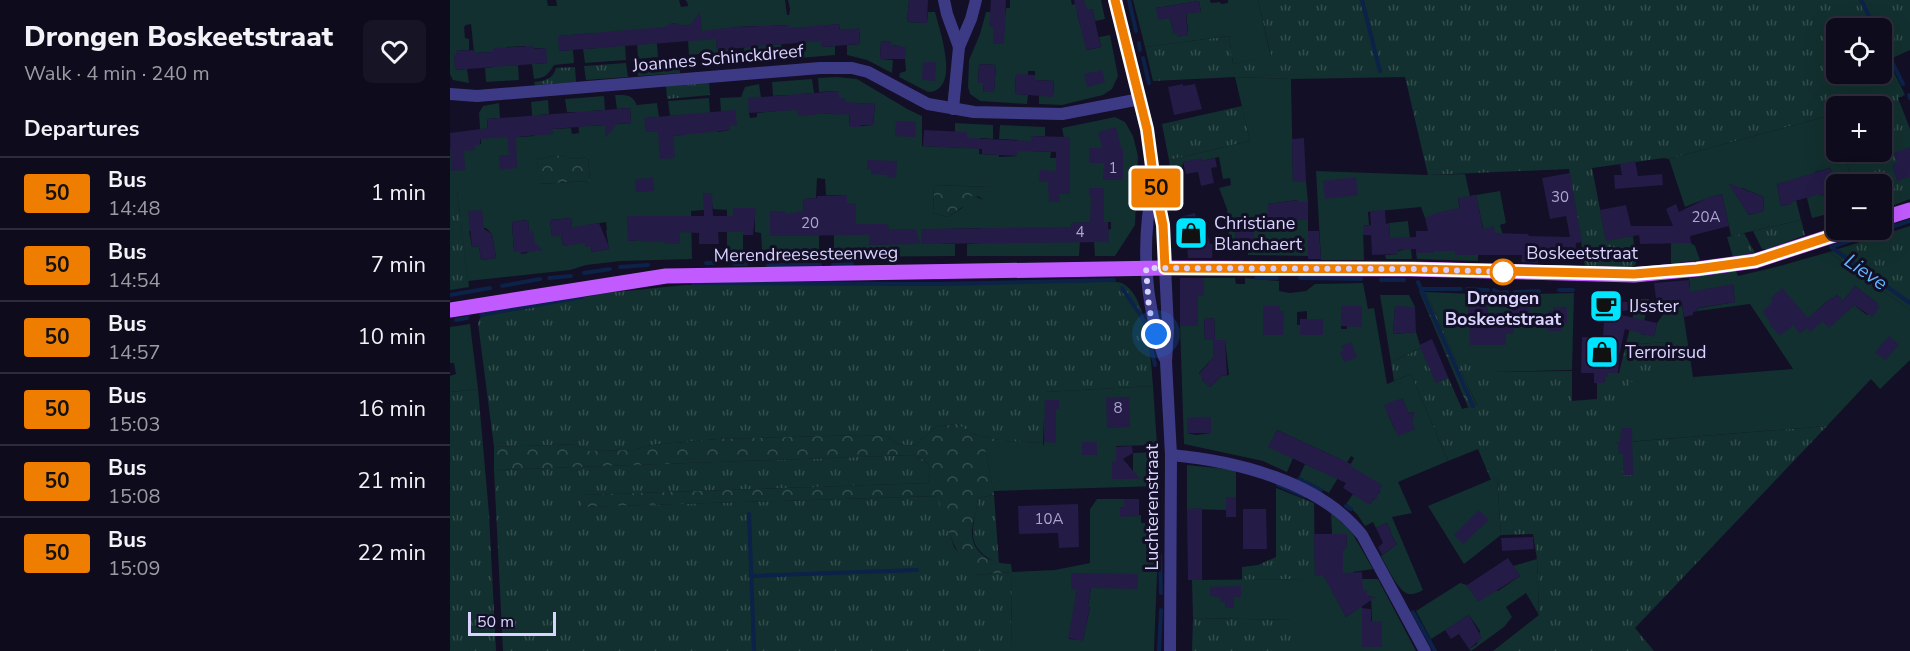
<!DOCTYPE html>
<html lang="en">
<head>
<meta charset="utf-8">
<style>
  body { margin:0; font-family:"Nunito Sans",sans-serif; background:#171425; color:#f1f3f6; height:100vh; display:flex; flex-direction:column; font-size:22px; white-space:nowrap }
  * { box-sizing:border-box; margin:0 }
  p { font-size:20px; color:#9b9ba3 }
  .icon { flex:none; width:33px; height:33px; fill:none; stroke:currentColor; stroke-width:2; stroke-linecap:round; stroke-linejoin:round }
  .map { position:relative; flex:1; overflow:hidden }
  .drawer { display:flex; flex-direction:column; background:#0e0b1c; width:450px }
  .drawer>* { flex:none }
  .badge { padding:0 12px; border-radius:4px; font-size:21px; line-height:39px }
  .fabs { position:absolute; left:1376px; top:18px; display:grid; gap:12px }
  .fabs a { display:grid; place-items:center; width:66px; height:66px; border-radius:9px; background:#0e0b1c; box-shadow:0 6px 24px #0002,0 0 0 2px #2e2b3b; font-size:30px }
  .scale { position:absolute; left:18px; bottom:15px; width:88px; box-sizing:border-box; padding-left:6px; border:3px solid #d9d4ff; border-top:0; font-size:16px; line-height:21px; white-space:nowrap; color:#d9d4ff; -webkit-text-stroke:4px #130f26; paint-order:stroke }
  .you { position:absolute; width:30px; height:30px; margin:-15px; border:4px solid #fff; border-radius:50%; background:#1a73e8; box-shadow:0 0 0 9px #1a73e833 }
  .map>.badge { position:absolute; translate:-50% -50%; box-shadow:0 0 0 3px #fff }
  h2 { padding:0 24px; font-size:22px; line-height:54px }
  .round { display:grid; place-items:center; flex:none; width:63px; height:63px; border-radius:9px; background:#171425 }
  .summary { display:flex; align-items:center; justify-content:space-between; height:102px; padding:0 24px }
  h1 { font-size:28px; font-weight:800; line-height:45px }
  ul { padding:0; list-style:none }
  li { display:flex; align-items:center; gap:18px; height:72px; padding:0 24px; border-top:2px solid #2e2b3b }
  li div { flex:1 }
  li b { display:block; font-size:22px }
  li em { font-style:normal }
  li .badge { min-width:66px; font-weight:700; text-align:center }
  main { display:flex; flex:1; min-height:0 }
  .map>svg:first-child { display:block }
</style>
</head>
<body>
<main>
<section class="drawer">
<div class="summary"><div><h1>Drongen Boskeetstraat</h1><p>Walk · 4 min · 240 m</p></div><a class="round"><svg class="icon" aria-label="heart" viewBox="0 0 24 24"><path d="M12 20l-8-8c-3-5 5-10 8-4 3-6 11-1 8 4z"/></svg></a></div>
<h2>Departures</h2>
<ul>
<li><span class="badge" style="background:#ef7d00;color:#111">50</span><div><b>Bus</b><p>14:48</p></div><em>1 min</em></li>
<li><span class="badge" style="background:#ef7d00;color:#111">50</span><div><b>Bus</b><p>14:54</p></div><em>7 min</em></li>
<li><span class="badge" style="background:#ef7d00;color:#111">50</span><div><b>Bus</b><p>14:57</p></div><em>10 min</em></li>
<li><span class="badge" style="background:#ef7d00;color:#111">50</span><div><b>Bus</b><p>15:03</p></div><em>16 min</em></li>
<li><span class="badge" style="background:#ef7d00;color:#111">50</span><div><b>Bus</b><p>15:08</p></div><em>21 min</em></li>
<li><span class="badge" style="background:#ef7d00;color:#111">50</span><div><b>Bus</b><p>15:09</p></div><em>22 min</em></li>
</ul>
</section>
<div class="map">
<svg width="1460" height="651" viewBox="0 0 1460 651">
  <defs>
    <pattern id="grass-tufts" width="24" height="20" patternUnits="userSpaceOnUse" patternTransform="scale(1.5)"><rect width="24" height="20" fill="#12302f"/><path d="M3 7l-1-3M5 7V3M7 7l1-3M15 17l-1-3M17 17v-4M19 17l1-3" fill="none" stroke="#344d4e"/></pattern>
    <pattern id="forest-crowns" width="20" height="18" patternUnits="userSpaceOnUse" patternTransform="scale(1.5)"><rect width="20" height="18" fill="#12302f"/><path d="M2 6a3 3 0 1 1 6 0M12 15a3 3 0 1 1 6 0" fill="none" stroke="#344d4e"/></pattern>
  </defs>
  <rect width="100%" height="100%" fill="#130f26"/>
  <g fill="url(#grass-tufts)" fill-rule="evenodd">
    <path d="M808,0H1460V50L1438,60L1455,95L1448,98L1460,129V199L1431,210V184H1403L1394,152H1431V106H1386V118L1385,114L1219,159L1214,158L1142,168L1156,240L1183,236L1186,264L1183,267L1135,266L1119,169L978,175L955,77L841,79L785,77L703,81L695,47L779,36L783,64L821,56ZM1386,28H1431V74H1386Z"/>
    <polygon points="229,59 230,73 188,76 187,62"/>
    <polygon points="176,63 178,77 136,80 134,66"/>
    <path d="M125,67L126,82L85,85L84,82C95,81 103,79 106,68Z"/>
    <polygon points="259,81 260,95 217,99 216,85"/>
    <polygon points="792,106 800,141 719,160 712,124"/>
    <polygon points="7,190 19,287 0,290 0,191"/>
    <polygon points="1351,220 1355,235 1319,249 1312,249 1303,231"/>
    <polygon points="1460,226 1460,310 1379,252"/>
    <polygon points="1294,233 1305,253 1283,257 1277,237"/>
    <path d="M657,281C663,282 670,281 675,285C698,300 701,361 703,386L595,392L593,443L554,441L523,434L507,424L486,427L464,446L447,444L437,436L413,435L267,439L201,445L184,450L140,451L125,444L44,447L28,323L30,318L34,315L157,293L235,285Z"/>
    <polygon points="1187,299 1199,299 1189,344 1216,342 1218,379 1165,443 1377,426 1185,628 1204,651 1043,651 1089,615 1087,559 1083,534 1051,535 1047,477 1041,480 1028,449 998,461 961,374 944,381 941,362 971,348 987,382 998,377 1012,409 1027,405 1008,364 1043,364 1043,372 1122,371 1122,401 1147,399 1147,383 1154,383 1155,377 1158,377 1158,373 1169,373"/>
    <polygon points="28,389 39,514 46,651 0,651 0,392"/>
    <path d="M463,455C479,460 483,467 478,483L132,495L131,507L488,496L504,547L524,575L562,572L561,651H53L44,470Z"/>
    <polygon points="826,488 864,503 865,579 792,580 792,567 808,565 826,557"/>
    <path d="M544,495L549,564C513,546 523,532 528,498Z"/>
    <polygon points="743,618 845,620 844,651 742,651"/>
  </g>
  <g fill="url(#forest-crowns)">
    <polygon points="107,155 124,159 138,157 140,181 88,184 87,160"/>
    <polygon points="484,185 539,187 539,201 535,201 528,196 498,217 483,213"/>
    <polygon points="969,291 976,292 1027,406 1018,407"/>
    <path d="M507,424L523,434L554,441L593,443L594,447H535L544,495L528,498C527,509 523,521 522,531C521,554 542,564 561,564L562,572L524,575C503,554 497,524 487,496L131,507V495L478,483C483,467 479,460 463,455L44,470V447L126,444L140,451L184,450L201,445L267,439L413,435L437,436L447,444L464,446L486,427Z"/>
  </g>
  <g fill="#12302f" fill-rule="evenodd">
    <path d="M0,0H97L98,6H107L106,0H229L231,7L238,6L237,2L235,0H335L337,15H339L340,9L338,0H459L457,22L477,23L478,12H485C490,31 511,91 478,92L449,77L450,73L456,71L455,59L449,46L441,45V42L431,41L430,59L443,60L442,73L417,60L397,55V45L410,44L409,29L390,30L389,24L371,26L372,47L385,46V55L349,58L348,43L357,42L337,29L336,25L320,26L319,45L331,44L333,59L295,62L294,48L309,34L308,26L285,27L266,35L267,50L279,49V63H273L264,60L261,53L239,55L238,41L244,25L228,26L227,23L220,24L219,27L206,32L208,57L188,59L187,45H175L176,60L135,63L133,49L148,48L147,33L109,36V51L123,50L124,63L104,65C98,75 95,78 84,79L82,64L97,63L95,48L76,49L75,46L57,47L58,66L68,65L69,80L36,82L35,68L44,67L43,52L24,53L21,24L16,25L14,27L15,38L19,39V50L6,51V55H4L6,70L17,69L19,83L3,80L0,74Z"/>
    <path d="M560,0H621L622,5L634,0H651L655,19L645,21L642,9L627,13L637,50L651,47L649,37L660,35L668,76L662,89L653,95L612,105L589,104V96H603L604,81L585,80V71H578V75H566L565,94L578,95L577,104L530,101L520,94L518,87L519,60L530,34L536,12H540V26L554,27L556,8H560ZM529,64L546,65L544,92H533L534,83L528,82Z"/>
    <path d="M683,0H760L761,3L770,2L771,4L778,3V0H808L821,57L783,64L779,36L695,47ZM749,1L751,12H736L738,32L727,36V34H724L720,17L706,8Z"/>
    <path d="M387,77L407,79L459,110L472,116V146L516,148L517,133L505,132V123L543,125V139L530,138L529,154L549,155V157L568,156V140L549,139L550,125L595,127V136H582L581,151L601,152L600,158H618L612,128L665,117L675,122L683,136L688,156L685,225L665,256H645L644,242H658V230L661,229V222L621,223V242H630L629,256H517V244L531,243L530,228L492,229V244H505V256L384,257V235L406,210V203H397V195H376L375,179L367,178L366,198L354,199L353,211L369,235V249L312,250L311,233L305,232V208H283V232H293V250H277V210L263,209L262,203L254,210L241,211L242,259L171,261L136,265L120,270L18,281L7,191H0V148L31,144L29,113L33,106L49,103L50,118L37,119L38,134L69,135L70,137L84,136L81,102L98,100L99,114L89,115L91,134H102V129L121,128L122,134L129,133L127,112H117L115,99L154,96L155,110L141,111L143,126L181,123L180,108L167,109L165,95C176,95 182,94 187,105L207,103L209,117L195,118L196,132L215,131L216,136L233,135V115L220,116L218,101L259,98L260,112L268,132L280,130L271,112L270,98L291,97L295,87L309,84L311,97L299,113L300,118L307,117V113L338,110L336,95L323,96L322,82L362,79L364,93L350,94L347,103L348,114H372L395,112L394,98H389L388,91L369,92L368,78ZM405,103L425,104L423,125L400,127L398,106ZM107,155L124,159L138,157L140,181L89,184L87,160ZM484,185L539,187V201C531,200 528,196 519,196L512,208L498,217L483,213ZM178,216H198L199,242H191V240L178,241ZM215,216H234V232H230V244H215ZM121,218L124,244L113,246L111,235L102,236L100,220ZM78,220L79,232L85,243L77,253L71,254L70,251H64L62,222ZM156,222L157,230H156L159,249L142,252L141,247H136L134,237L139,225ZM420,224H438L439,244L419,245ZM36,228L42,234L46,258L31,260L29,246L22,247L19,231Z"/>
    <polygon points="785,77 841,79 843,181 856,181 858,202 848,202 847,200 818,204 818,220 858,219 858,256 798,255 798,244 804,222 787,222 785,226 786,239 779,239 777,209 769,188 781,185 780,178 773,179 769,157 752,161 751,159 733,162 732,167 723,171 725,183 722,184 719,160 800,141"/>
    <path d="M1385,114L1386,152H1394L1403,184H1395L1392,172L1382,175L1380,168L1365,172L1371,196L1386,192V212L1362,218L1352,179L1327,184L1331,206L1341,204V202L1346,200L1351,220L1281,236L1272,194L1255,199L1235,207L1219,159ZM1292,188L1314,197L1313,211L1299,215L1286,195Z"/>
    <polygon points="866,171 978,175 1015,174 1020,196 1050,191 1056,223 1050,225 1054,239 1034,232 1026,196 1008,199 1011,215 1005,239 1005,254 1028,255 1028,261 967,259 966,253 983,253 984,215 975,218 971,207 918,212 919,225 913,226 914,260 871,260"/>
    <polygon points="958,221 962,259 936,259 935,255 948,254 947,251 954,250 940,238 939,223"/>
    <polygon points="1221,243 1241,243 1245,246 1250,260 1221,264"/>
    <path d="M1379,252L1460,310V360L1430,389L1421,379L1377,426L1164,443L1180,382L1217,379L1216,342L1189,344L1191,334L1204,336L1207,323L1214,313L1208,306L1206,298H1214L1227,289L1240,287L1239,278L1286,271L1288,276L1326,267ZM1283,285L1285,302L1249,308L1247,291ZM1405,286L1427,303L1417,315L1404,305L1379,327L1365,312L1381,298L1382,299L1387,295L1393,301ZM1231,299H1246L1248,311L1300,304L1343,369L1243,377Z"/>
    <path d="M754,278H785L786,284H795V278L829,281V291L840,293L856,291L865,284L913,283L918,309L924,308L937,384L961,374L998,461L948,482L962,513L942,517L973,590C969,592 964,595 959,594C949,593 936,565 931,556L947,544L940,533L941,532L937,523L926,528L923,522L915,526L907,514L896,504L903,494L920,504L930,491L899,467L904,458L901,456L879,493L849,477L855,464L882,476L890,459L827,430L819,447L843,458L837,472L813,461L734,444L730,326H744L748,308V296H754ZM891,306H912V326H897V329H891ZM857,311V319H873V335H851L850,325H847V312ZM764,318L765,340H775L779,375L771,376L760,387L752,380L753,378L749,373L763,358V340H755L754,319ZM952,398L959,414L962,412L964,414L962,420L945,430L938,414ZM737,418H760L761,433L746,435L737,433Z"/>
    <path d="M976,292L1045,295L1124,293L1122,370L1043,372V364H1008ZM1019,305L1038,307V323L1026,327H1017Z"/>
    <polygon points="930,295 959,295 965,307 945,307 943,334 966,332 971,348 941,362"/>
    <polygon points="20,324 28,389 0,392 0,376 6,374 4,363 0,363 0,327"/>
    <polygon points="703,386 707,445 666,446 666,461 662,461 662,479 683,479 683,453 708,452 710,486 543,491 535,447 594,447 594,392"/>
    <polygon points="737,465 786,470 786,497 776,497 776,510 737,509"/>
    <polygon points="1047,477 1051,535 1014,564 978,506"/>
    <path d="M647,499H674V507L670,508V516L691,515V523H695V529H703V523H709L704,651H561L562,572L605,570L640,563V509ZM621,574H688V588H641L638,606L640,607L633,640L619,639L627,590L621,589Z"/>
    <path d="M881,513L901,531L923,569L903,572V579H928L966,651H844V620L743,618L742,580L865,579V575L893,574L889,550L896,549L897,534H882ZM882,591H917V596H921L922,621H932V647L912,646V606L896,617Z"/>
    <polygon points="1087,559 1089,615 1076,593 1056,607 1062,617 1054,627 1021,651 1019,649 1027,644 1030,631 1019,615 981,639 966,611 1010,583 1017,585 1028,601 1046,590 1048,591 1070,576 1063,566"/>
  </g>
  <g fill="none" stroke-linecap="round" stroke-linejoin="round">
    <g stroke="#0c2248" stroke-width="4">
      <polyline points="679,0 686,31"/>
      <polyline points="912,0 930,71"/>
      <polyline points="1411,0 1425,28"/>
      <polyline points="1431,40 1453,84"/>
      <polyline points="689,43 690,50"/>
      <polyline points="693,58 699,83"/>
      <polyline points="1459,95 1460,98"/>
      <polyline points="1460,221 1381,247 1460,303"/>
      <polyline points="256,263 264,263"/>
      <polyline points="284,264 296,264"/>
      <polyline points="318,265 370,265"/>
      <polyline points="383,265 402,264"/>
      <polyline points="170,267 198,265"/>
      <polyline points="134,273 160,269"/>
      <polyline points="99,278 121,276"/>
      <polyline points="806,278 827,278"/>
      <polyline points="850,278 911,279"/>
      <polyline points="931,280 954,280"/>
      <polyline points="968,282 1023,406"/>
      <polyline points="243,283 486,284 664,280"/>
      <polyline points="52,286 90,279"/>
      <polyline points="672,288 695,322 705,365"/>
      <polyline points="971,289 1011,289"/>
      <polyline points="1017,289 1038,290"/>
      <polyline points="1044,290 1050,293 1057,292"/>
      <polyline points="1109,290 1123,290"/>
      <polyline points="1065,292 1089,291"/>
      <polyline points="0,295 40,288"/>
      <polyline points="31,315 132,297"/>
      <polyline points="6,320 17,318"/>
      <polyline points="849,479 871,490"/>
      <polyline points="828,485 854,496"/>
      <polyline points="896,506 901,509"/>
      <polyline points="299,514 304,651"/>
      <polyline points="710,555 711,593"/>
      <polyline points="301,576 467,570"/>
      <polyline points="963,612 985,651"/>
      <polyline points="709,651 711,610"/>
    </g>
  </g>
  <g fill="#241b47">
    <polygon points="459,0 478,0 477,23 457,22"/>
    <polygon points="541,0 556,0 554,44 543,44 543,27 539,26"/>
    <polygon points="624,0 634,0 637,10 642,9 651,47 636,50"/>
    <polygon points="749,1 751,12 736,14 738,35 727,37 727,34 724,34 720,18 708,20 706,8"/>
    <polygon points="250,12 252,31 285,27 339,25 339,28 389,24 390,30 409,28 410,44 372,47 371,41 267,50 266,39 109,51 108,36 214,27 220,24 227,23 230,26 240,25"/>
    <polygon points="431,41 442,42 441,45 456,47 455,59 430,59"/>
    <polygon points="84,46 84,49 96,48 97,63 5,70 4,55 6,55 6,51 23,50 24,53 43,52 43,48"/>
    <polygon points="473,62 486,62 485,81 472,80"/>
    <polygon points="529,64 546,65 544,92 533,92 534,83 528,83"/>
    <polygon points="652,70 655,82 637,87 634,74"/>
    <polygon points="566,74 585,75 585,80 604,81 603,97 565,94"/>
    <polygon points="733,84 733,86 745,84 752,109 724,115 718,87"/>
    <polygon points="389,91 389,98 394,98 395,102 425,104 423,125 411,125 410,127 400,127 399,114 383,115 383,113 348,116 348,110 299,113 298,98"/>
    <polygon points="180,108 181,123 167,124 155,138 155,125 102,129 103,134 66,137 67,168 50,170 49,155 59,155 57,137 30,139 30,145 25,145 25,150 14,151 15,170 1,171 0,133 38,128 37,119"/>
    <polygon points="285,110 287,125 280,126 280,130 223,136 225,158 210,159 208,132 196,132 194,118"/>
    <polygon points="446,121 466,122 465,137 445,136"/>
    <polygon points="666,127 671,148 673,148 673,180 653,180 654,163 639,163 639,148 652,148 648,132"/>
    <polygon points="474,130 517,132 517,138 581,141 582,136 620,137 620,194 609,194 610,202 599,202 598,182 589,181 590,170 606,171 606,152 568,151 568,156 549,155 532,154 532,149 473,146"/>
    <polygon points="854,138 856,181 843,182 842,139"/>
    <polygon points="1460,147 1460,177 1447,181 1442,165 1447,163 1444,153"/>
    <polygon points="751,158 752,161 765,158 767,167 761,168 764,183 751,186 748,172 736,174 733,162"/>
    <polygon points="417,160 447,161 446,178 437,178 437,175 421,174 421,170 417,170"/>
    <polygon points="1185,161 1188,176 1212,174 1213,185 1165,189 1164,175 1172,175 1170,164"/>
    <polygon points="1380,168 1382,175 1392,172 1395,184 1386,184 1386,192 1371,196 1371,194 1341,202 1342,204 1331,206 1327,184"/>
    <polygon points="1120,173 1132,242 1126,243 1125,258 1088,256 1088,263 1071,262 1072,255 1005,255 1005,251 984,251 984,253 966,253 966,249 948,250 948,254 922,255 921,235 913,235 913,226 921,225 920,211 935,210 936,224 939,223 940,238 966,237 966,231 978,231 975,218 989,212 1010,208 1008,198 1026,195 1033,229 1044,226 1045,233 1078,234 1079,236 1120,237 1116,216 1100,219 1092,178"/>
    <polygon points="906,177 908,195 875,199 873,181"/>
    <polygon points="203,178 204,191 186,192 185,179"/>
    <polygon points="1278,183 1314,197 1313,211 1299,215"/>
    <polygon points="639,188 654,188 654,222 658,222 659,242 471,244 471,229 621,227 621,223 640,222 641,197 640,197"/>
    <polygon points="253,193 262,193 263,216 283,216 283,208 306,208 303,235 293,235 293,232 268,232 269,244 249,244 249,233 230,232 230,244 215,244 215,242 191,242 191,240 178,241 177,216 254,216"/>
    <polygon points="1272,194 1279,226 1240,236 1241,243 1190,244 1189,235 1156,241 1150,210 1176,205 1181,226 1223,226 1216,209 1226,204 1229,212 1257,198"/>
    <polygon points="397,195 397,203 406,203 406,224 438,224 438,229 466,229 470,244 419,245 419,235 320,236 320,211 335,211 335,214 353,211 354,199 367,198 367,196"/>
    <polygon points="848,200 848,202 858,202 858,219 818,220 818,204"/>
    <polygon points="32,210 34,229 42,234 46,258 31,260 29,246 22,247 18,211"/>
    <polygon points="745,213 748,223 754,222 760,244 763,244 762,258 738,258 737,245 730,217"/>
    <polygon points="121,218 122,227 149,223 160,249 142,252 141,247 136,247 135,243 113,246 111,235 102,237 100,220"/>
    <polygon points="78,220 79,232 83,231 85,243 93,250 70,253 70,251 64,252 62,222"/>
    <polygon points="787,222 804,222 804,244 786,244 785,226 787,226"/>
    <polygon points="858,231 869,231 871,259 858,259"/>
    <polygon points="730,278 754,278 754,296 748,296 748,326 730,326"/>
    <polygon points="1239,280 1240,292 1283,284 1285,302 1247,308 1248,311 1243,312 1243,315 1234,317 1232,303 1215,305 1214,298 1206,298 1204,283"/>
    <polygon points="1405,286 1427,303 1426,304 1430,307 1422,317 1404,305 1379,328 1373,321 1360,332 1357,328 1350,334 1343,325 1330,336 1319,324 1320,323 1313,311 1323,302 1320,299 1332,288 1358,318 1381,298 1382,299 1387,295 1393,301"/>
    <polygon points="1140,299 1169,300 1169,302 1181,302 1179,310 1162,313 1207,323 1204,337 1175,329 1169,356 1168,373 1158,373 1158,377 1155,377 1154,383 1144,383 1144,373 1131,373 1132,337 1153,338 1154,319 1140,319"/>
    <polygon points="1018,305 1038,307 1038,313 1062,312 1062,308 1079,307 1079,322 1064,323 1064,333 1056,334 1056,345 1020,345"/>
    <polygon points="813,306 830,306 830,311 834,311 833,335 813,335"/>
    <polygon points="891,306 912,306 912,327 891,326"/>
    <polygon points="945,306 965,307 966,332 943,334"/>
    <polygon points="1103,307 1117,307 1117,323 1111,323 1111,331 1098,331 1098,311 1103,311"/>
    <polygon points="764,318 765,340 755,340 754,319"/>
    <rect x="850" y="319" width="23" height="16"/>
    <polygon points="1439,336 1449,345 1435,360 1425,352"/>
    <polygon points="982,339 998,377 986,383 969,345"/>
    <polygon points="763,340 775,340 777,375 771,376 760,387 752,380 753,378 749,374 763,358"/>
    <polygon points="901,342 907,357 894,362 890,352 893,351 891,346"/>
    <polygon points="679,397 680,427 657,428 656,398"/>
    <polygon points="952,398 959,414 965,411 962,420 965,429 948,436 934,405"/>
    <polygon points="595,400 609,400 609,409 606,409 606,443 594,442"/>
    <polygon points="761,417 761,433 737,433 737,418"/>
    <polygon points="1171,428 1182,428 1183,475 1173,475 1173,454 1169,454 1168,443 1170,443"/>
    <polygon points="827,430 901,464 900,466 932,485 926,499 924,498 920,505 893,488 896,483 818,447"/>
    <rect x="632" y="442" width="15" height="13"/>
    <polygon points="682,446 683,453 673,459 690,479 662,479 662,461 666,461 666,447"/>
    <rect x="776" y="497" width="10" height="20"/>
    <polygon points="674,499 689,499 689,516 670,517 670,508 674,507"/>
    <polygon points="628,504 629,547 609,548 608,533 569,534 568,506"/>
    <polygon points="752,508 752,580 738,580 737,509"/>
    <polygon points="793,509 816,509 817,549 793,549"/>
    <polygon points="1029,510 1039,520 1013,544 1004,535"/>
    <polygon points="937,523 941,532 940,533 947,544 932,555 928,547 933,543 926,528"/>
    <polygon points="864,534 897,534 896,549 893,549 893,573 912,572 913,591 917,590 917,596 926,597 896,617 873,575 865,576"/>
    <polygon points="1083,537 1084,549 1052,551 1051,538"/>
    <polygon points="1058,558 1070,576 1028,602 1017,585"/>
    <polygon points="621,573 688,574 688,589 641,588 638,606 640,606 633,641 618,638 627,590 621,590"/>
    <polygon points="791,586 791,597 784,597 784,608 775,608 775,602 770,602 770,597 760,596 760,587"/>
    <polygon points="912,608 921,609 921,621 932,621 932,647 912,647"/>
    <polygon points="1019,615 1032,638 1019,649 1009,634 1001,639 995,630"/>
  </g>
  <g fill="none" stroke-linecap="round" stroke-linejoin="round">
    <g stroke="#3d3a85" stroke-width="12">
      <polyline points="494,0 497,14 509,47"/>
      <polyline points="665,0 697,129 704,181 713,226 718,328 716,362 721,455 720,651"/>
      <polyline points="0,94 27,96 370,68 402,68 418,72 478,104 524,112 612,114 690,99"/>
      <polyline points="503,109 509,47 521,19 526,0"/>
      <path d="M703,185C691,244 694,299 714,357"/>
      <path d="M721,455C786,461 869,481 912,535L975,651"/>
    </g>
    <g stroke="#c25bff" stroke-width="15">
      <polyline points="1431,219 1460,210"/>
      <polyline points="0,310 216,276 715,268 962,269 1184,275 1247,269 1305,261 1400,230"/>
    </g>
  </g>
  <g fill="none" stroke-linecap="round" stroke-linejoin="round">
    <g stroke="#fff" stroke-width="14">
      <polyline id="line" points="665,0 697,129 704,181 713,225 715,268 962,269 1184,274 1247,269 1305,261 1400,230"/>
    </g>
    <use href="#line" stroke="#ef7d00" stroke-width="9"/>
    <polyline stroke="#d9d4ff" stroke-width="6" stroke-dasharray="0 10.8" points="706,334 699,308 696,268 962,269 1056,272 1053,272"/>
  </g>
  <defs>
    <g id="shop-square" transform="scale(1.725)"><rect x="-9" y="-9" width="18" height="18" rx="4" fill="#00e5ff" stroke="#130f26"/><path d="M-5-2.5h2.3a2.7 3.5 0 0 1 5.4 0H5L5.5 6h-11ZM-1.5-2.5h3a1.5 2.3 0 0 0-3 0Z" fill="#111"/></g>
    <g id="cafe-square" transform="scale(1.725)"><rect x="-9" y="-9" width="18" height="18" rx="4" fill="#00e5ff" stroke="#130f26"/><path d="M-5.5-4.5H6V0H3Q3 3.5 0 3.5H-2.5Q-5.5 3.5-5.5 0ZM3-3.2v2h1.7v-2ZM-6 4.5H4V6H-6Z" fill="#111"/></g>
  </defs>
  <g fill-rule="evenodd">
    <use href="#shop-square" x="741" y="233"/>
    <use href="#cafe-square" x="1156" y="306"/>
    <use href="#shop-square" x="1152" y="352"/>
  </g>
  <circle fill="#fff" stroke="#ef7d00" stroke-width="3" cx="1053" cy="272" r="12"/>
  <g text-anchor="middle" dominant-baseline="central" stroke-width="6" stroke-linejoin="round" paint-order="stroke">
    <g font-size="15" fill="#aca6d1">
      <text x="663" y="168">1</text>
      <text x="1110" y="197">30</text>
      <text x="1256" y="217">20A</text>
      <text x="360" y="223">20</text>
      <text x="630" y="232">4</text>
      <text x="668" y="408">8</text>
      <text x="599" y="519">10A</text>
    </g>
    <g font-size="18" fill="#d9d4ff" stroke="#130f26">
      <text transform="translate(268 58) rotate(-5)">Joannes Schinckdreef</text>
      <text x="1132" y="253">Boskeetstraat</text>
      <text transform="translate(356 254) rotate(-1)">Merendreesesteenweg</text>
      <text transform="translate(702 507) rotate(-90)">Luchterenstraat</text>
    </g>
    <g font-size="18" fill="#d9d4ff" stroke="#130f26" text-anchor="start">
      <text x="764" y="223">Christiane<tspan x="764" dy="21">Blanchaert</tspan></text>
      <text x="1179" y="306">IJsster</text>
      <text x="1175" y="352">Terroirsud</text>
    </g>
    <g font-size="18" font-weight="bold" fill="#d9d4ff" stroke="#130f26">
      <text x="1053" y="298">Drongen<tspan x="1053" dy="21">Boskeetstraat</tspan></text>
    </g>
    <g font-size="20" font-style="italic" fill="#62b6ff" stroke="#130f26">
      <text transform="translate(1416 272) rotate(35)">Lieve</text>
    </g>
  </g>
</svg>
<div class="fabs">
<a><svg class="icon" aria-label="locate" viewBox="0 0 24 24"><circle cx="12" cy="12" r="6"/><path d="M12 2v4M12 18v4M2 12h4M18 12h4"/></svg></a>
<a>+</a>
<a>−</a>
</div>
<div class="scale">50 m</div>
<div class="you" style="left:706px;top:334px"></div>
<b class="badge" style="left:706px;top:188px;background:#ef7d00;color:#111">50</b>
</div>
</main>
</body>
</html>
